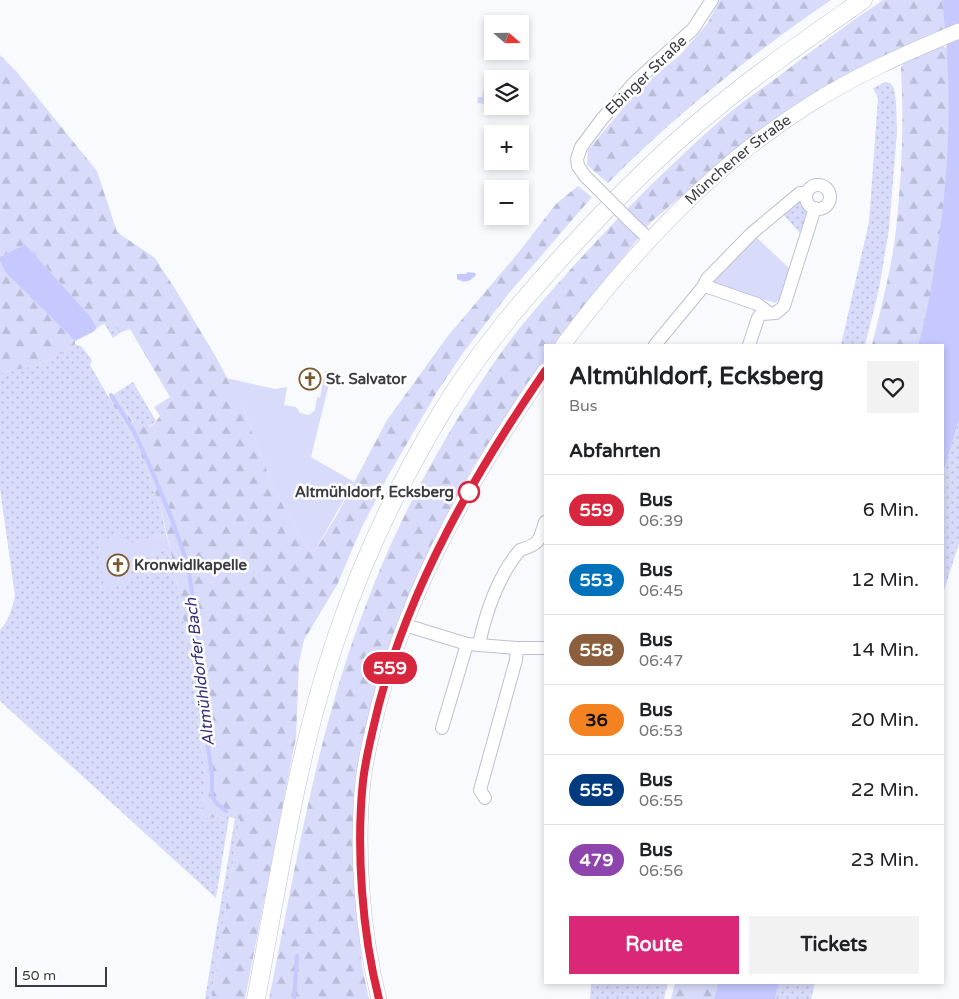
<!DOCTYPE html>
<html lang="de">
<head>
<meta charset="utf-8">
<style>
  body { margin:0; font-family:"Varela Round",sans-serif; background:#f2f2f2; color:#202124; height:100vh; display:flex; flex-direction:column; font-size:19px; white-space:nowrap }
  * { box-sizing:border-box; margin:0 }
  p { font-size:16px; color:#757577 }
  .icon { flex:none; width:28px; height:28px; fill:none; stroke:currentColor; stroke-width:2; stroke-linecap:round; stroke-linejoin:round }
  .map { position:relative; flex:1; overflow:hidden }
  .sheet { position:absolute; left:544px; top:344px; width:400px; height:640px; display:flex; flex-direction:column; background:#fff; border-radius:0px; box-shadow:0 2px 8px #0003 }
  .sheet>* { flex:none }
  .badge { padding:0 10px; border-radius:16px; font-size:18px; line-height:32px }
  .needle { width:32px; rotate:110deg }
  .tools { position:absolute; left:484px; top:15px; display:grid; gap:10px }
  .tools a { display:grid; place-items:center; width:45px; height:45px; border-radius:0px; background:#fff; box-shadow:0 2px 8px #0003; font-size:25px }
  .scale { position:absolute; left:15px; bottom:12px; width:92px; box-sizing:border-box; padding-left:5px; border:2px solid #3b3b42; border-top:0; font-size:14px; line-height:18px; white-space:nowrap; color:#3b3b42; -webkit-text-stroke:4px #fff; paint-order:stroke }
  .map>.badge { position:absolute; translate:-50% -50%; box-shadow:0 0 0 2px #fff }
  h2 { padding:0 25px; font-size:19px; line-height:45px }
  .round { display:grid; place-items:center; flex:none; width:52px; height:52px; border-radius:0px; background:#f2f2f2 }
  .head { display:flex; align-items:center; justify-content:space-between; height:85px; padding:0 25px }
  h1 { font-size:24px; font-weight:700; line-height:38px }
  .action { display:flex; gap:10px; margin-top:auto; padding:10px 25px }
  .action a { flex:1; height:58px; border-radius:0px; background:#db2777; color:#fff; font-size:20px; font-weight:700; line-height:58px; text-align:center }
  .action a+a { background:#f2f2f2; color:#202124 }
  ul { padding:0; list-style:none }
  li { display:flex; align-items:center; gap:15px; height:70px; padding:0 25px; border-top:1px solid #e0e0e0 }
  li div { flex:1 }
  li b { display:block; font-size:19px }
  li em { font-style:normal }
  li .badge { min-width:55px; font-weight:700; text-align:center }
  .map>svg:first-child { display:block }
</style>
</head>
<body>
<div class="map">
<svg width="959" height="999" viewBox="0 0 959 999">
  <defs>
    <pattern id="grass-dots" width="8" height="8" patternUnits="userSpaceOnUse" patternTransform="scale(1.25)"><rect width="8" height="8" fill="#d8dbf9"/><path d="M2 2h.1M6 6h.1" fill="none" stroke="#babdd7" stroke-width="1.8" stroke-linecap="round"/></pattern>
    <pattern id="forest-firs" width="22" height="20" patternUnits="userSpaceOnUse" patternTransform="scale(1.25)"><rect width="22" height="20" fill="#d8dbf9"/><path d="M5 1l3.5 6h-7zM16 11l3.5 6h-7z" fill="#babdd7"/></pattern>
  </defs>
  <rect width="100%" height="100%" fill="#f9fafd"/>
  <g fill="url(#grass-dots)">
    <polygon points="885,82 890,83 894,88 896,102 897,132 889,229 879,289 865,345 841,345 869,222 878,98 873,88"/>
    <polygon points="800,198 802,206 807,212 800,233 782,213"/>
    <polygon points="110,322 115,324 120,333 113,338 104,323"/>
    <path d="M75,344L81,346L92,360L90,365L139,450L160,506L166,534L128,544L99,547L105,589L129,565L170,547L191,661L205,775L201,813L207,818L229,817L216,898L0,701V630C9,620 12,609 15,596L0,489V373C31,367 49,364 75,344Z"/>
    <polygon points="133,382 156,421 147,428 137,421 134,423 116,393"/>
    <polygon points="959,420 959,543 943,594 943,473"/>
    <polygon points="235,818 240,819 211,999 205,999"/>
    <polygon points="591,983 591,982 668,983 664,999 590,999"/>
    <polygon points="779,983 815,983 811,999 775,999"/>
  </g>
  <g fill="url(#forest-firs)">
    <path d="M720,0H831C752,54 676,114 608,183L587,165L588,150L641,87L680,55L707,24Z"/>
    <path d="M883,0H942L946,29L855,71L788,109L752,136L651,222L555,345H545V360L474,465L441,525L395,629L373,699L355,782L352,846L362,966L369,999H269C296,866 317,730 367,602C399,517 444,435 496,360C517,329 544,299 569,271C617,218 667,167 721,120C739,104 760,90 779,76C813,50 847,24 883,0Z"/>
    <path d="M942,45L947,49L948,55C952,149 945,254 918,345H872C881,307 892,268 896,229C902,175 904,121 901,68L904,62Z"/>
    <path d="M0,55L16,71L97,171L117,232L155,258L177,292L217,359L243,408L273,486L298,534L313,554L338,513L387,420L447,337L519,252L556,204L578,186L592,197L509,293L463,353L437,392L388,476L361,529L337,585L304,640L299,662L296,737L245,999H211L240,819L229,817L207,818L201,813L205,775L191,661L170,547L160,506L139,450L109,398L116,393L133,423L137,421L147,428L154,424L160,416L154,407L170,397L130,329L120,333C113,321 109,319 97,328L90,316L25,244L0,257Z"/>
    <path d="M0,261L5,272L75,341V344C49,364 31,367 0,373Z"/>
    <polygon points="675,983 675,982 718,983 714,999 671,999"/>
  </g>
  <g fill="#d8dbf9">
    <polygon points="486,79 492,80 492,105 477,103 478,97 482,97"/>
    <polygon points="755,236 791,270 781,299 775,303 711,283"/>
    <polygon points="325,371 332,372 311,457 354,482 313,554 298,534 273,486 243,408 226,378 275,389 287,387 284,405 296,407 300,413 309,415 315,410 317,397 320,398"/>
    <polygon points="119,534 128,544 166,534 170,547 129,565 130,584 104,589 99,547 101,541"/>
  </g>
  <g fill="#c5c9fe">
    <path d="M942,0H959V420L943,473L942,345H918C926,318 931,291 935,263C950,176 953,88 942,0Z"/>
    <polygon points="25,244 90,316 97,328 93,332 75,341 5,272 0,261 0,257"/>
    <path d="M467,272L475,273L476,275C470,281 466,284 457,279V274H466Z"/>
    <polygon points="718,983 718,982 779,983 775,999 714,999"/>
  </g>
  <g fill="none" stroke-linecap="round" stroke-linejoin="round">
    <g stroke="#c5c9fe" stroke-width="4">
      <polyline points="111,395 133,430 149,464 171,517 187,562 192,592 204,719 212,775 212,796 216,803 226,811"/>
      <polyline points="294,999 297,956"/>
    </g>
    <g stroke="#bfc0d1" stroke-width="14">
      <g id="minor">
        <circle cx="818" cy="197" r="12"/>
        <polyline points="597,188 585,176 578,166 577,159 581,147 602,119 634,83 693,29 712,0"/>
        <polyline points="631,222 650,240"/>
        <polyline points="703,287 707,279 752,233 800,193 806,194"/>
        <polyline points="655,345 703,287 708,287 757,304 768,312"/>
        <polyline points="749,345 758,318 761,314 776,313 784,306 815,208"/>
        <polyline points="405,625 467,644 517,648 545,648"/>
        <path d="M479,644C486,612 499,575 520,550C540,544 539,541 545,522"/>
        <polyline points="442,728 467,644"/>
        <polyline points="485,798 480,790 516,660 517,648"/>
      </g>
    </g>
    <g stroke="#bfc0d1" stroke-width="16">
      <g id="tertiary">
        <path id="s1" d="M563,345C630,255 710,168 806,107C854,76 906,53 959,31"/>
        <path d="M379,999C362,933 356,849 363,781C366,755 373,729 379,704C411,583 474,473 545,371"/>
      </g>
    </g>
    <g stroke="#bfc0d1" stroke-width="19">
      <path id="secondary" d="M256,999C279,878 297,753 337,636C363,558 400,481 443,410C479,351 524,298 571,247C616,198 664,150 716,108C763,69 813,35 863,0"/>
    </g>
    <use href="#minor" stroke="#fff" stroke-width="12"/>
    <use href="#tertiary" stroke="#fff" stroke-width="15"/>
    <use href="#secondary" stroke="#fff" stroke-width="18"/>
    <g stroke="#bfc0d1" stroke-width="14" stroke-linecap="butt">
      <polyline id="minor-bridge" points="597,188 631,222"/>
    </g>
    <use href="#minor-bridge" stroke="#fff" stroke-width="12"/>
  </g>
  <g fill="none" stroke-linecap="round" stroke-linejoin="round">
    <g stroke="#fff" stroke-width="11">
      <path id="line" d="M379,999C362,933 356,849 363,781C366,755 373,729 379,704C411,583 475,473 545,371"/>
    </g>
    <use href="#line" stroke="#d7263d" stroke-width="8"/>
  </g>
  <defs>
    <g id="church-ring" transform="scale(1.125)"><circle r="9.5" fill="#fff" stroke="#7b5a30" stroke-width="1.5"/><path d="M-1.2-6h2.4v3.5h3.3v2.4h-3.3V6h-2.4V-.1h-3.3v-2.4h3.3Z" fill="#7b5a30"/></g>
  </defs>
  <g fill-rule="evenodd">
    <use href="#church-ring" x="310" y="379"/>
    <use href="#church-ring" x="118" y="565"/>
  </g>
  <circle fill="#fff" stroke="#d7263d" stroke-width="2.5" cx="469" cy="492" r="10"/>
  <g text-anchor="middle" dominant-baseline="central" stroke-width="5" stroke-linejoin="round" paint-order="stroke">
    <g font-size="15" fill="#3b3b42" stroke="#fff">
      <text transform="translate(646 75) rotate(-44)">Ebinger Straße</text>
      <text stroke="none"><textPath href="#s1" startOffset="256">Münchener Straße</textPath></text>
    </g>
    <g font-size="15" font-weight="bold" fill="#3b3b42" stroke="#fff" text-anchor="start">
      <text x="326" y="379">St. Salvator</text>
      <text x="134" y="565">Kronwidlkapelle</text>
    </g>
    <g font-size="15" font-weight="bold" fill="#3b3b42" stroke="#fff" text-anchor="end">
      <text x="454" y="492">Altmühldorf, Ecksberg</text>
    </g>
    <g font-size="16" font-style="italic" fill="#35307a" stroke="#fff">
      <text transform="translate(200 672) rotate(-97)">Altmühldorfer Bach</text>
    </g>
  </g>
</svg>
<div class="tools">
<a><svg class="needle" viewBox="-14 -14 28 28"><path d="M0-13l5 13h-10z" fill="#e53935"/><path d="M0 13l5-13h-10z" fill="#757577"/></svg></a>
<a><svg class="icon" aria-label="layers" viewBox="0 0 24 24"><path d="M12 4l9 5-9 5-9-5zM3 14l9 5 9-5"/></svg></a>
<a>+</a>
<a>−</a>
</div>
<div class="scale">50 m</div>
<b class="badge" style="left:390px;top:668px;background:#d7263d;color:#fff">559</b>
<section class="sheet">
<div class="head"><div><h1>Altmühldorf, Ecksberg</h1><p>Bus</p></div><a class="round"><svg class="icon" aria-label="heart" viewBox="0 0 24 24"><path d="M12 20l-8-8c-3-5 5-10 8-4 3-6 11-1 8 4z"/></svg></a></div>
<h2>Abfahrten</h2>
<ul>
<li><span class="badge" style="background:#d7263d;color:#fff">559</span><div><b>Bus</b><p>06:39</p></div><em>6 Min.</em></li>
<li><span class="badge" style="background:#0072bc;color:#fff">553</span><div><b>Bus</b><p>06:45</p></div><em>12 Min.</em></li>
<li><span class="badge" style="background:#8b5e3c;color:#fff">558</span><div><b>Bus</b><p>06:47</p></div><em>14 Min.</em></li>
<li><span class="badge" style="background:#f58220;color:#111">36</span><div><b>Bus</b><p>06:53</p></div><em>20 Min.</em></li>
<li><span class="badge" style="background:#003b80;color:#fff">555</span><div><b>Bus</b><p>06:55</p></div><em>22 Min.</em></li>
<li><span class="badge" style="background:#8e44ad;color:#fff">479</span><div><b>Bus</b><p>06:56</p></div><em>23 Min.</em></li>
</ul>
<div class="action"><a>Route</a><a>Tickets</a></div>
</section>
</div>
</body>
</html>
